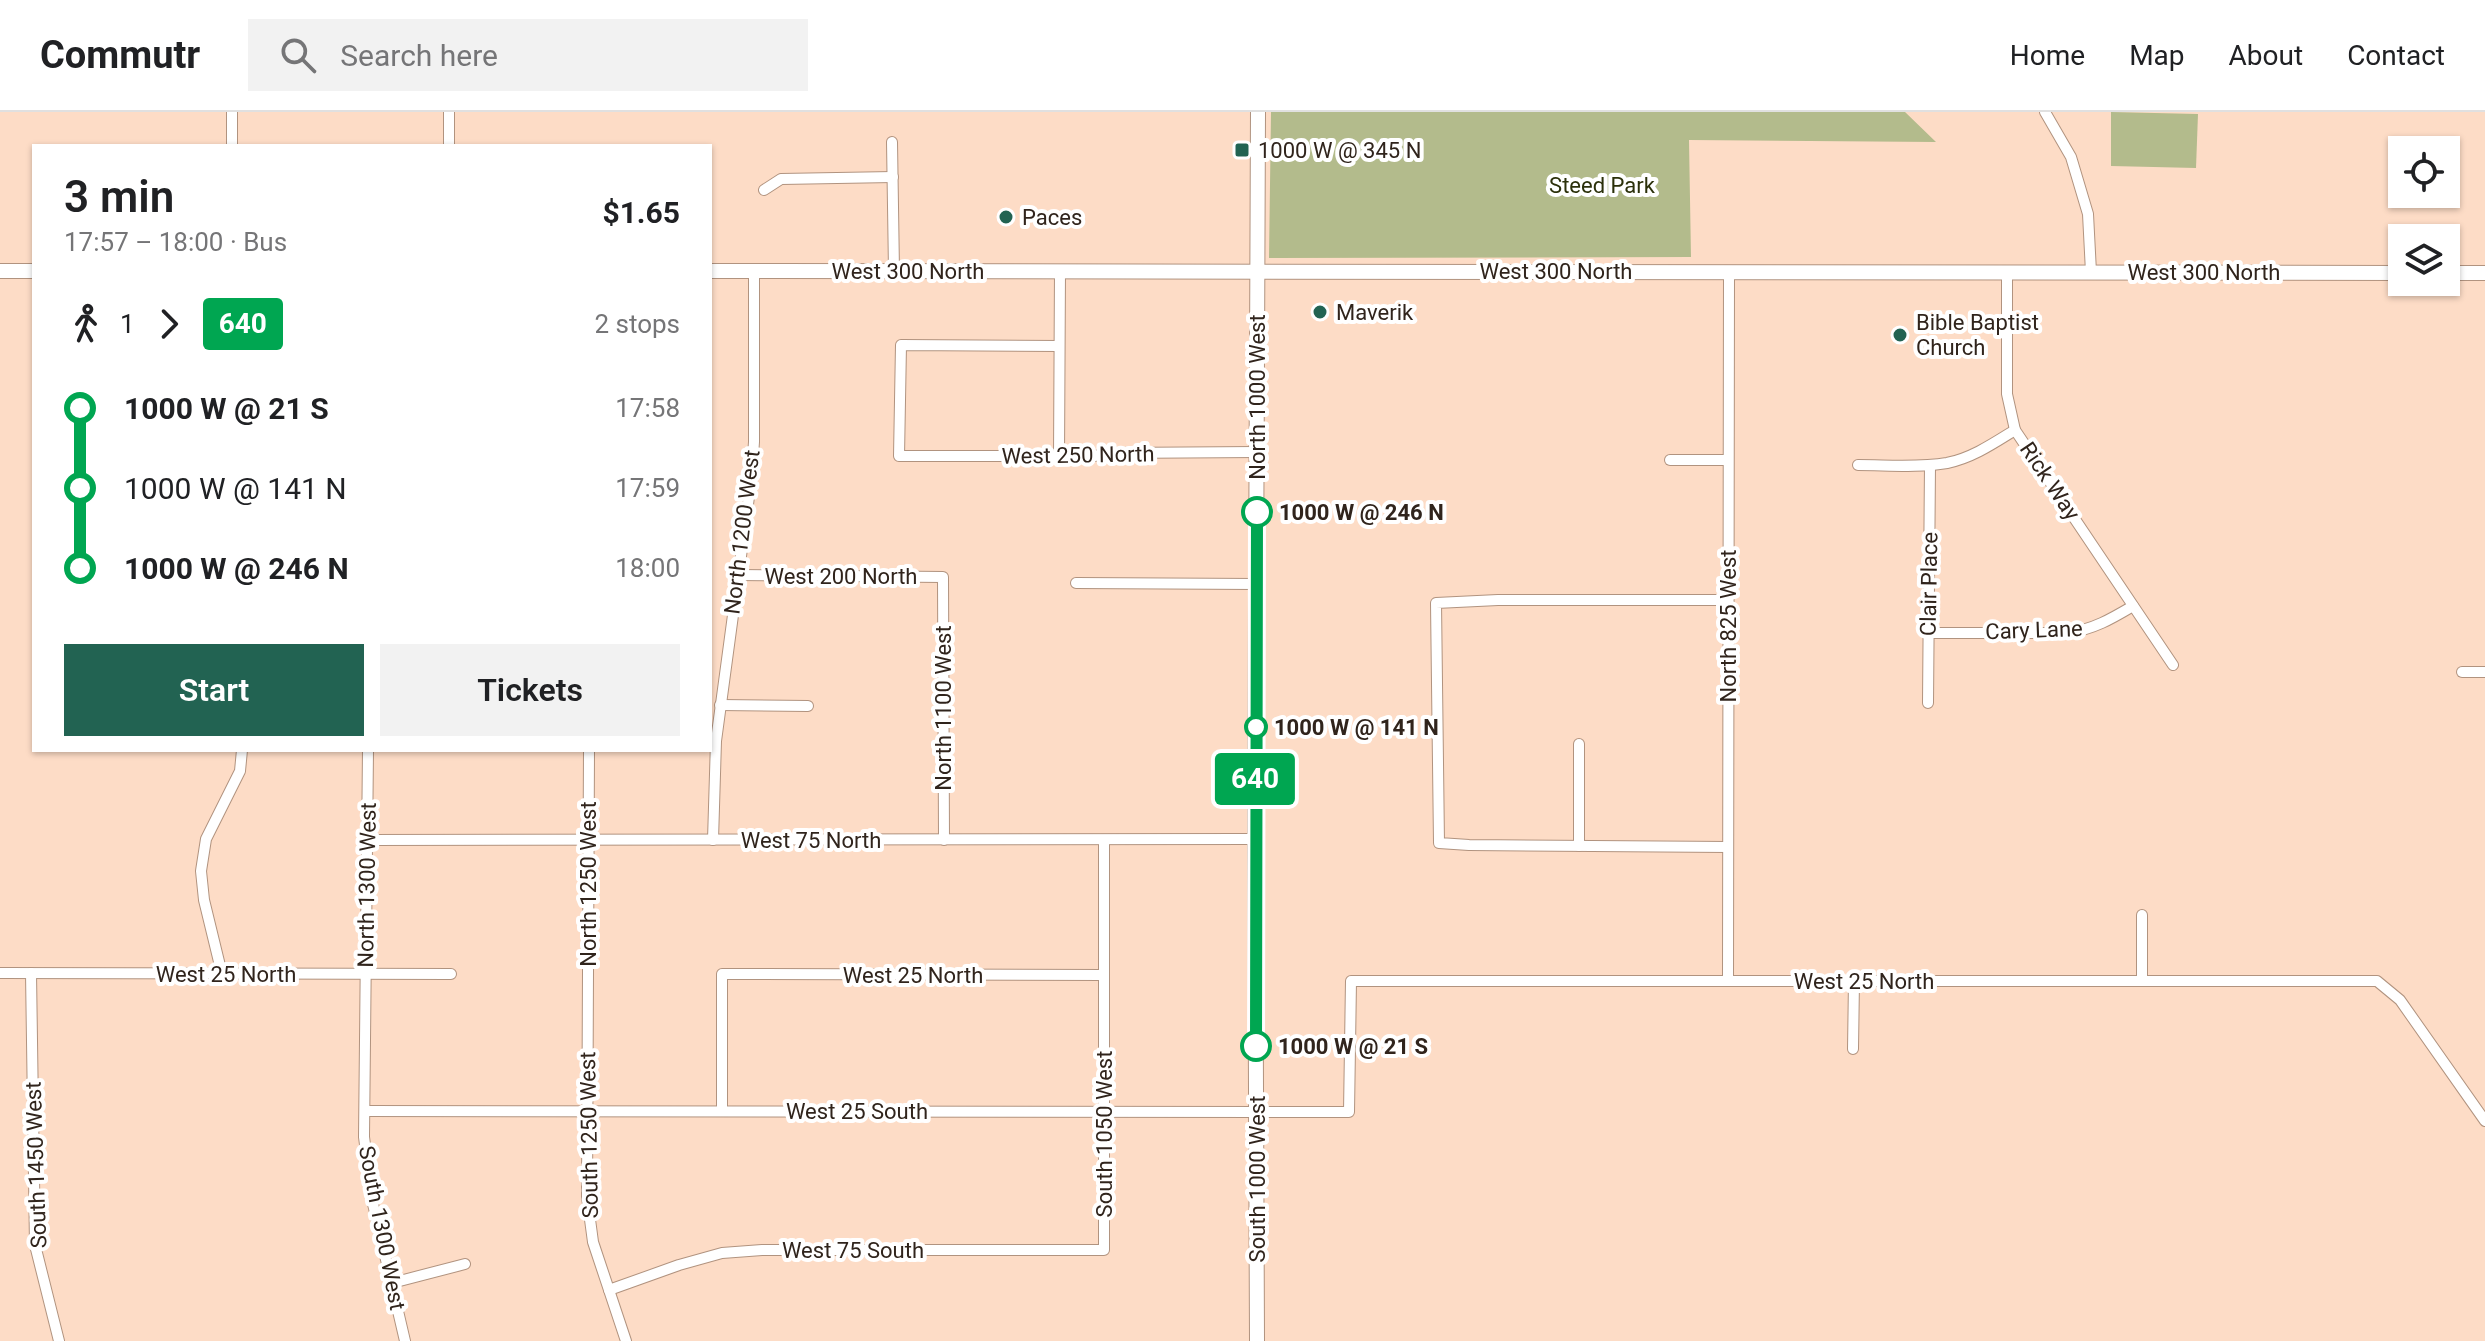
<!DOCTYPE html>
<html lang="en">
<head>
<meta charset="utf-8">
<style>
  body { margin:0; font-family:Roboto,sans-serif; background:#f2f2f2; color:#202124; height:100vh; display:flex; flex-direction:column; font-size:30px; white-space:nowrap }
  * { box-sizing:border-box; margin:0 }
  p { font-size:26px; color:#757577 }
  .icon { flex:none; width:44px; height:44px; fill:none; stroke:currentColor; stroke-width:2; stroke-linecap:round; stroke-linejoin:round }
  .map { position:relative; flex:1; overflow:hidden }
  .side { position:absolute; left:32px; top:32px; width:680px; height:608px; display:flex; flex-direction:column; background:#fff; border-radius:0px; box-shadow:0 2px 6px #0004 }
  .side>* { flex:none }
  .badge { padding:0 16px; border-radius:6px; font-size:28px; line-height:52px }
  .tools { position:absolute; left:2388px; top:24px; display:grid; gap:16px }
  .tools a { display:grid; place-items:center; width:72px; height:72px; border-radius:0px; background:#fff; box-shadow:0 2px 6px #0004; font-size:40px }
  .map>.badge { position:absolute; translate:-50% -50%; box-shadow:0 0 0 4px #fff }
  .legs { display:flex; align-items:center; gap:12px; height:88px; padding:0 32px; font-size:26px }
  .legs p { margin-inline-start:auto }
  .summary { display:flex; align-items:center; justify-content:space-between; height:136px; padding:0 32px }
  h1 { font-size:44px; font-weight:600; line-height:60px }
  .primary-button { display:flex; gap:16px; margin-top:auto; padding:16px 32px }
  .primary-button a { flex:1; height:92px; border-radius:0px; background:#226352; color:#fff; font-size:32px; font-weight:600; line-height:92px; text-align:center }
  .primary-button a+a { background:#f2f2f2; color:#202124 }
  ul { padding:0 32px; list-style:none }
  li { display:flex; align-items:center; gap:28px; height:80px; font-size:30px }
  li i { display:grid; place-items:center; width:12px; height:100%; margin:0 10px; background:currentColor }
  li i::after { content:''; width:20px; height:20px; margin:-10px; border:6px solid; border-radius:50%; background:#fff }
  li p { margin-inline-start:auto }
  li:first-child i { background:linear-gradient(#0000 50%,currentColor 0) }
  li:last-child i { background:linear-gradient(currentColor 50%,#0000 0) }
  header { display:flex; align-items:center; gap:48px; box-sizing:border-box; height:112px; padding:0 40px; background:#fff; border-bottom:2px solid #e0e0e0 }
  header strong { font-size:38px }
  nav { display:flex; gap:44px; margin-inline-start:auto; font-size:28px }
  .search { width:560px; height:72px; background:#f2f2f2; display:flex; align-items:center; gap:20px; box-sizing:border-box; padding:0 28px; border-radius:0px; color:#757577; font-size:30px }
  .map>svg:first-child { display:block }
</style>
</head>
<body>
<header>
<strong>Commutr</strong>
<div class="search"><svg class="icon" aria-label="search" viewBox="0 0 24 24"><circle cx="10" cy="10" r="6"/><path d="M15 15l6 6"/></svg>Search here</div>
<nav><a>Home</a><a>Map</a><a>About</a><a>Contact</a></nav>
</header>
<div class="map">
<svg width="2485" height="1229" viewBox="0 0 2485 1229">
  <rect width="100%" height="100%" fill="#fddcc6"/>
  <g fill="#b3bb8c">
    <polygon points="1271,0 1905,0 1936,30 1689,28 1691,145 1269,146"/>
    <polygon points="2111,0 2198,2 2196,56 2111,54"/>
  </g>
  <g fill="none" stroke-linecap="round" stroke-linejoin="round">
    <g stroke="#b1937f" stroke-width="12">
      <g id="street">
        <polyline points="232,0 232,34"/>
        <polyline points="2045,0 2071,45 2088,102 2091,160"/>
        <polyline points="892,30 894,159"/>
        <polyline points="449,34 449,0"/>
        <polyline points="764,78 781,67 893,65"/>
        <polyline points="2007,160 2007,282 2015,318 2173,553"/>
        <polyline points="1059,234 901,233 899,344 1094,344 1114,341 1257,340"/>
        <polyline points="1059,344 1060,159"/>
        <polyline points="1670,348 1728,348"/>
        <path d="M1858,353C1887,353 1918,356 1947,351C1972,346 1994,331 2015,318"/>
        <polyline points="738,463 943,465 944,728"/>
        <polyline points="1076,471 1256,472"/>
        <path d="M1928,521H2068C2094,517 2111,507 2133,494"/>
        <polyline points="2462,560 2485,560"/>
        <polyline points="1928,591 1930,353"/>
        <polyline points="720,593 808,594"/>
        <polyline points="1579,632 1579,734"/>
        <polyline points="368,638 364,1025 373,1092 405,1229"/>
        <polyline points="589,638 587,1085 593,1130 626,1229"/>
        <polyline points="367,728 1255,727"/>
        <polyline points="713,728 716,629 751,370 754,330 754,159"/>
        <polyline points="1728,735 1469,733 1439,731 1436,491 1498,488 1728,488"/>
        <polyline points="2142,803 2142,869"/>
        <polyline points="0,861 451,862"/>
        <polyline points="31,861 35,1133 59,1229"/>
        <polyline points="222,862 204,788 201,759 206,727 240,659 242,638"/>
        <polyline points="1728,869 1729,159"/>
        <polyline points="1853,937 1854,869"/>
        <polyline points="365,999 1349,1000 1351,869 2377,869 2400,888 2485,1009"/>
        <polyline points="722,999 722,862 1104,863"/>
        <polyline points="392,1171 465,1152"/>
        <polyline points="609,1178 679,1153 722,1141 762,1138 1104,1138 1104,728"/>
      </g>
    </g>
    <g stroke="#b1937f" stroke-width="16">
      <g id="secondary">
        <polyline points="0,159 34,159"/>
        <polyline points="710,159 2402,161"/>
        <polyline points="2446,161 2485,161"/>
        <polyline points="1257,1229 1255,727 1258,0"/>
      </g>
    </g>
    <use href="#street" stroke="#fff" stroke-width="10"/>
    <use href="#secondary" stroke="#fff" stroke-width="14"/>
  </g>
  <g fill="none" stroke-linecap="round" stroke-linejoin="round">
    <g stroke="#fff" stroke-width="18">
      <polyline id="line-1" points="1256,934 1257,400"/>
    </g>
    <use href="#line-1" stroke="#00a651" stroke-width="12"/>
  </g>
  <g fill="#226352" stroke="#fff" stroke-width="3">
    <rect x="1234" y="30" width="16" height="16" rx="4"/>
    <circle cx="1006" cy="105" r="8"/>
    <circle cx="1320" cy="200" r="8"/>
    <circle cx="1900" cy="223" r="8"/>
  </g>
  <g fill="#fff" stroke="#00a651" stroke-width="4">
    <circle cx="1257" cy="400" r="14"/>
    <circle cx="1256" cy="615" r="10"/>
    <circle cx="1256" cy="934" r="14"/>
  </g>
  <g text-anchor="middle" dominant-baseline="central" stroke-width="8" stroke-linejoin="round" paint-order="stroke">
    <g font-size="22" fill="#30241c" stroke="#fff" text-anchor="start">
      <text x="1258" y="38">1000 W @ 345 N</text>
      <text x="1022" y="105">Paces</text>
      <text x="1336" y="200">Maverik</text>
      <text x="1916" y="210">Bible Baptist<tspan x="1916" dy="25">Church</tspan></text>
    </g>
    <g font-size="22" fill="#2b300a" stroke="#fff">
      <text x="1602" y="73">Steed Park</text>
    </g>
    <g font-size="22" fill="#30241c" stroke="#fff">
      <text x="908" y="159">West 300 North</text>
      <text x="1556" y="159">West 300 North</text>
      <text x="2204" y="160">West 300 North</text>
      <text transform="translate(1257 285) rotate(-90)">North 1000 West</text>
      <text transform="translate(1078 343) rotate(-1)">West 250 North</text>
      <text transform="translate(2050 369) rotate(56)">Rick Way</text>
      <text transform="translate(742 420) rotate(-83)">North 1200 West</text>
      <text x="841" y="464">West 200 North</text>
      <text transform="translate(1929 472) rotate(-89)">Clair Place</text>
      <text transform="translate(1728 514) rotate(-90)">North 825 West</text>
      <text transform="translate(2034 518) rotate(-2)">Cary Lane</text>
      <text transform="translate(943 596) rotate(-90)">North 1100 West</text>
      <text x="811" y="728">West 75 North</text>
      <text transform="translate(588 772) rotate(-90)">North 1250 West</text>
      <text transform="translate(367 773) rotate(-89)">North 1300 West</text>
      <text x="226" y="862">West 25 North</text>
      <text x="913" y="863">West 25 North</text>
      <text x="1864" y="869">West 25 North</text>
      <text x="857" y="999">West 25 South</text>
      <text transform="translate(1104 1022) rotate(-90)">South 1050 West</text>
      <text transform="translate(589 1023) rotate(-91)">South 1250 West</text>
      <text transform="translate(36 1053) rotate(-92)">South 1450 West</text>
      <text transform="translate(1257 1067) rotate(-90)">South 1000 West</text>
      <text transform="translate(382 1116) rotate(79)">South 1300 West</text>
      <text x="853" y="1138">West 75 South</text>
    </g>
    <g font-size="22" font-weight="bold" fill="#30241c" stroke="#fff" text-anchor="start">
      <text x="1279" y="400">1000 W @ 246 N</text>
      <text x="1274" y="615">1000 W @ 141 N</text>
      <text x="1278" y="934">1000 W @ 21 S</text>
    </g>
  </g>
</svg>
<div class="tools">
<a><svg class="icon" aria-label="locate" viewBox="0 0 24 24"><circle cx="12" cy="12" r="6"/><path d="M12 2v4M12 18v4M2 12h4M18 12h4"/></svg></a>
<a><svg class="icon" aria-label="layers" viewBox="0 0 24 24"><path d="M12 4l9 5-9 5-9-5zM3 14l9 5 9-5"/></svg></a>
</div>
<b class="badge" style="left:1255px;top:667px;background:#00a651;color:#fff">640</b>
<section class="side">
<div class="summary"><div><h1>3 min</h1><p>17:57 – 18:00 · Bus</p></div><b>$1.65</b></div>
<div class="legs"><svg class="icon" aria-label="walk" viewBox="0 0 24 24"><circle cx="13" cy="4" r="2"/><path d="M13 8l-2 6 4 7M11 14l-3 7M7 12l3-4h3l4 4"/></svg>1<svg class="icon" aria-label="forward" viewBox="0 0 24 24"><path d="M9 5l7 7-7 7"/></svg><b class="badge" style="background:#00a651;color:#fff">640</b><p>2 stops</p></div>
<ul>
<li><i style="color:#00a651"></i><b>1000 W @ 21 S</b><p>17:58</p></li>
<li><i style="color:#00a651"></i><span>1000 W @ 141 N</span><p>17:59</p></li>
<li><i style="color:#00a651"></i><b>1000 W @ 246 N</b><p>18:00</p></li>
</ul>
<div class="primary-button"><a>Start</a><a>Tickets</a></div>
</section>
</div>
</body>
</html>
